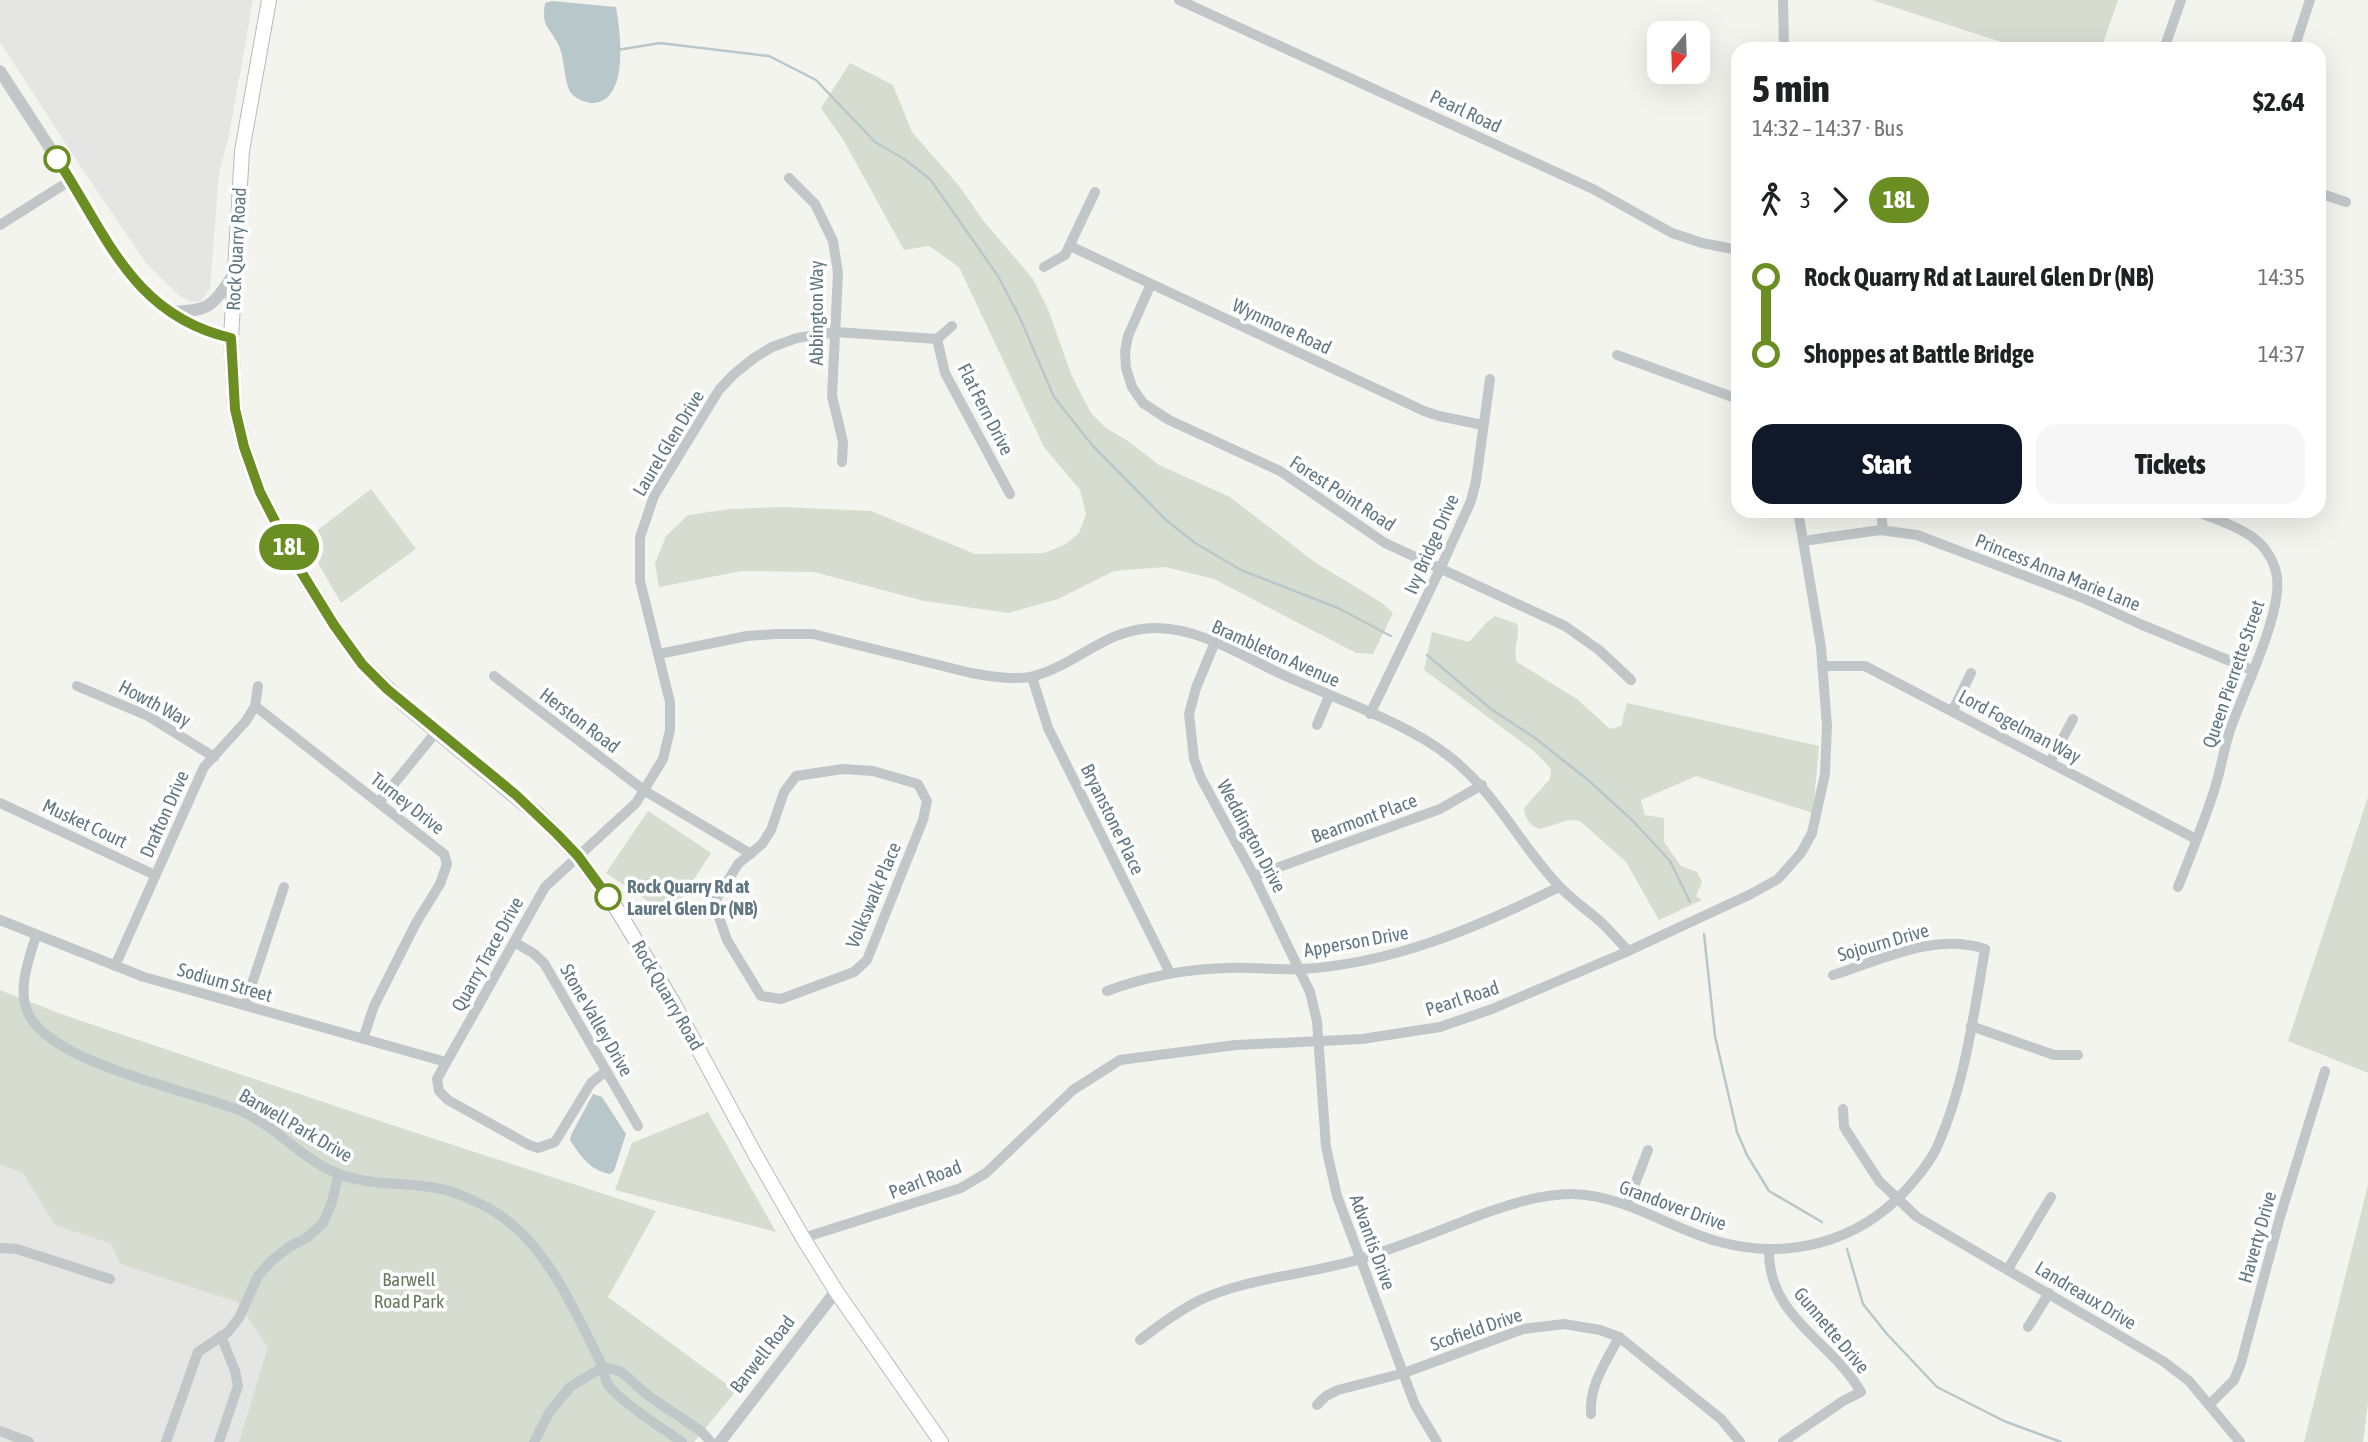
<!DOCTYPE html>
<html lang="en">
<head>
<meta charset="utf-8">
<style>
  body { margin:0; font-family:"Asap Condensed",sans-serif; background:#f6f6f6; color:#202124; height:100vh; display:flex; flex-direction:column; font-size:26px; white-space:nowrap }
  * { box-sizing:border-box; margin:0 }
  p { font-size:23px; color:#757577 }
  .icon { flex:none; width:38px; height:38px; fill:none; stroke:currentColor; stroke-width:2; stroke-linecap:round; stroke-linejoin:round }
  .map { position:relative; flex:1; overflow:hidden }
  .panel { position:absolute; left:1731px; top:42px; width:595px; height:476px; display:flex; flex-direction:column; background:#fff; border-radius:21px; box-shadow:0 7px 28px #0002 }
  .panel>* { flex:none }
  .badge { padding:0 14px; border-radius:23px; font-size:24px; line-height:46px }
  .needle { width:46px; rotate:199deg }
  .buttons { position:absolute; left:1647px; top:21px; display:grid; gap:14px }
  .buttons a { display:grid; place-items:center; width:63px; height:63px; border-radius:14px; background:#fff; box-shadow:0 7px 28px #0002; font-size:35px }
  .map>.badge { position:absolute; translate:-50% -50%; box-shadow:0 0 0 4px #fff }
  .legs { display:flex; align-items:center; gap:10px; height:77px; padding:0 21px; font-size:23px }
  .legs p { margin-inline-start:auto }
  .overview { display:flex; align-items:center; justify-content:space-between; height:119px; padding:0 21px }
  h1 { font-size:38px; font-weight:800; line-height:52px }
  .primary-button { display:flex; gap:14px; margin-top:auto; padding:14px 21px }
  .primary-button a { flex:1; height:80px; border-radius:21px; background:#111827; color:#fff; font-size:28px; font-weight:800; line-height:80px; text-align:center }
  .primary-button a+a { background:#f6f6f6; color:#202124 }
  ul { padding:0 21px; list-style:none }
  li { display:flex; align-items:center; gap:24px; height:77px; font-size:26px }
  li i { display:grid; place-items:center; width:10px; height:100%; margin:0 9px; background:currentColor }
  li i::after { content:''; width:18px; height:18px; margin:-9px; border:5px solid; border-radius:50%; background:#fff }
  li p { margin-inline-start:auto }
  li:first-child i { background:linear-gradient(#0000 50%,currentColor 0) }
  li:last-child i { background:linear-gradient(currentColor 50%,#0000 0) }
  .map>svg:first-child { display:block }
</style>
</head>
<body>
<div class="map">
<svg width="2368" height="1442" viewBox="0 0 2368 1442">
  <rect width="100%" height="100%" fill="#f4f4ef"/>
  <g fill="#e5e5e3">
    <polygon points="0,0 253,0 229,135 219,173 210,289 201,301 191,302 181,297 146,263 75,158 0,42"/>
    <polygon points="0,1165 22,1172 55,1225 111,1244 120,1264 237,1302 269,1347 239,1442 0,1442"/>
  </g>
  <g fill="#d6dcd0">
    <polygon points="1872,0 2118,0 2101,49 2023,49"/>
    <polygon points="850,63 893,85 912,132 960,187 982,219 1033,279 1048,309 1071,374 1091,413 1106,428 1128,441 1159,465 1230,497 1313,561 1382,603 1393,613 1373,654 1356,653 1214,579 1165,567 1114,571 1058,599 1008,613 924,601 814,572 742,571 659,587 655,564 666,536 688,515 730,509 783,507 871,511 975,554 1044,553 1066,544 1079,533 1086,514 1080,490 1044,447 959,267 929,246 904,250 844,141 821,108"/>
    <polygon points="371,489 416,549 341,603 305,540"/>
    <path d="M1495,616L1517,624C1521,637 1512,648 1517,662L1577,699L1610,729L1621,726L1627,703L1819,746L1813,813L1696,776L1641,800L1645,815L1664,818V842L1681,866L1697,872L1702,882L1696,896L1702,900L1659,920L1626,862L1580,821L1569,820L1540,829C1530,826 1525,819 1524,808L1550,779L1551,769L1535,752L1424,670L1432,632L1469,642L1486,623Z"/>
    <polygon points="2368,797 2368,1073 2288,1041"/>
    <polygon points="648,811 711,853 670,916 606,873"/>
    <polygon points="0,990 61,1014 389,1124 656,1211 608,1297 736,1391 694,1442 239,1442 268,1347 237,1302 120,1264 111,1244 55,1225 22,1172 0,1165"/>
    <polygon points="708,1112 776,1232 615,1190 632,1143"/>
    <polygon points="2368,1185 2368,1403 2363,1442 2304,1442"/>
  </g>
  <g fill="#b8c7ca">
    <path d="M552,1L616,7C620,30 630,98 595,103C587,104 576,99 571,93C564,83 565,59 559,46C550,26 541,29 545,3Z"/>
    <path d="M593,1094L602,1097L626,1134L614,1171L610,1174C591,1171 580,1156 570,1140L571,1135Z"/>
  </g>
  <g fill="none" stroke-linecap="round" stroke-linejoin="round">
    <g stroke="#b8c7ca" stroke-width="2.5">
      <polyline points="617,50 660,43 769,56 816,80 875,142 904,159 930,179 998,276 1020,318 1054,397 1092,445 1166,520 1195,543 1241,570 1338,608 1391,636"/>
      <polyline points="1427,655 1491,709 1535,738 1588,780 1632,820 1670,861 1690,902"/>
      <polyline points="1704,934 1715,1036 1737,1132 1747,1155 1769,1191 1822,1222"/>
      <polyline points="1847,1249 1863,1304 1887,1334 1937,1387 2004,1421 2061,1442"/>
    </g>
    <g stroke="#b5bbbf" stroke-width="16">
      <polyline id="secondary" points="269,0 242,151 231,338 235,409 244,447 260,492 300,570 334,625 362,664 403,703 538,815 578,856 618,911 674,1004 756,1156 803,1238 836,1291 941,1442"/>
    </g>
    <g stroke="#c1c6c8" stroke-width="10">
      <polyline points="1179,0 1593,189 1672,233 1702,243 1738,250"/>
      <polyline points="1783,0 1784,49"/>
      <polyline points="2164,49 2181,0"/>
      <polyline points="2294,49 2310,0"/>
      <polyline points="789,178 815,204 833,241 838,273 832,396 843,442 842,462"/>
      <polyline points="2319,193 2346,202"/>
      <polyline points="0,225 71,180"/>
      <polyline points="1070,246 1424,411 1439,416 1483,425"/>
      <polyline points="1044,267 1065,255 1095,192"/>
      <polyline points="1151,284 1128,336 1125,352 1126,368 1132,387 1143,403 1169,420 1280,471 1385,543 1565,626 1599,650 1631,680"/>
      <polyline points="937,339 945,373 1010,494"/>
      <polyline points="1617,355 1738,399"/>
      <polyline points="1881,511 1883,530"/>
      <polyline points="1803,541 1880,530 1917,535 2081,597 2140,624 2252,670"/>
      <polyline points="1215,642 1196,688 1189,714 1194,759 1201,778 1254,876 1310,992 1317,1021 1326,1147 1337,1196 1415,1405 1437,1442"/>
      <path d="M659,654L747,636L775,634H813L971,673C990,676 1015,681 1034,676C1078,664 1106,628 1156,628C1199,628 1241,655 1279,673C1331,697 1406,722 1450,757C1498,795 1519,844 1559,886C1572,900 1589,911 1603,924C1612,933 1620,942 1628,951"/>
      <polyline points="1822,666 1865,666 2196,839"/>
      <polyline points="494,676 645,791 751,854"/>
      <polyline points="1032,677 1048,728 1170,973"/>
      <polyline points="77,686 148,716 214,757"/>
      <polyline points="255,706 444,854 447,864 440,884 416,923 374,1006 363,1039"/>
      <polyline points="1953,710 1971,673"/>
      <polyline points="1370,714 1440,569 1471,501 1476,481 1490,379"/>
      <polyline points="1317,725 1329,696"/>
      <polyline points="2050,762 2073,719"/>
      <polygon points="843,769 873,771 918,784 927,801 923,820 867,960 854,972 781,999 761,996 727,940 714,903 738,864 762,844 771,830 784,792 796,776"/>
      <polyline points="379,802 437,731"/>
      <polyline points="0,803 155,875"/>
      <polyline points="1254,876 1440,809 1482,785"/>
      <path d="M2178,887C2190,857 2202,827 2212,797C2220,775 2223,752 2230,730C2243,692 2286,607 2276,572C2266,533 2228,524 2195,511"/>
      <polyline points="0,920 144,977 446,1062"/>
      <path d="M36,936C29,958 17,990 28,1013C51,1064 190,1090 241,1111C276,1126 302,1160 339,1174C379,1189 424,1179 463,1196C480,1203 495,1210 509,1222C550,1254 578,1317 601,1363C604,1369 604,1377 607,1383C615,1398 666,1431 682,1442"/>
      <polyline points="514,942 533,953 544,963 638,1126"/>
      <polyline points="115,966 204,767 246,721 255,706 258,686"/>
      <path d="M1107,991C1145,977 1185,969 1227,968C1252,967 1277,970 1301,969C1393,964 1478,927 1559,887"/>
      <polyline points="245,1005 284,887"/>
      <polyline points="1971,1026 2054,1055 2078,1055"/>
      <polyline points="606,1071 591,1083 555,1142 538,1148 529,1145 448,1100 439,1091 437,1079 545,887 636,803 663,759 670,730 670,702 640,581 640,537 654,496 719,390 734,374 754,358 772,347 797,338 836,332 937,339 952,326"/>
      <polyline points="1843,1109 1844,1127 1879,1181 1917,1217 2163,1361 2189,1381 2240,1442"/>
      <polyline points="1627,1205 1648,1150"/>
      <polyline points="803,1238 961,1188 986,1173 1073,1090 1120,1060 1236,1045 1362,1039 1440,1027 1492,1009 1624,953 1751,894 1778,879 1801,853 1812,833 1825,774 1827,726 1821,647 1798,511"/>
      <polyline points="0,1248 17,1249 110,1279"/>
      <path d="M1769,1250C1768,1318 1831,1340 1861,1392L1843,1401L1783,1442"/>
      <polyline points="2008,1269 2051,1197"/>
      <polyline points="2028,1327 2049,1293"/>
      <path d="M1140,1340C1158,1326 1177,1312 1198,1301C1248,1277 1308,1275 1360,1259C1400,1247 1439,1231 1477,1216C1508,1205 1539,1194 1572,1194C1626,1195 1670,1229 1720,1242C1787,1260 1856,1243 1904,1192C1916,1179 1928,1165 1936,1149C1964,1089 1974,1014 1985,949C1935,932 1881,960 1833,975"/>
      <polyline points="603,1367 620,1371 650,1397 701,1431 711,1442"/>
      <polyline points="2210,1404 2234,1380 2241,1363 2280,1217 2325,1071"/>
      <polyline points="1317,1405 1326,1396 1338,1390 1404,1373 1523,1329 1564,1324 1600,1330 1619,1337 1721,1419 1740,1442"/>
      <path d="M1591,1414C1589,1385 1606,1362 1619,1337"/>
      <polyline points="0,1431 29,1442"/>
      <polyline points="166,1442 198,1352 228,1332 239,1318 258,1276 271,1261 289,1247 308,1237 323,1223 331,1205 339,1174"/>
      <polyline points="219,1442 238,1386 235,1371 221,1336"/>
      <polyline points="534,1442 549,1413 570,1387 603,1367"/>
    </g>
    <g stroke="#c1c6c8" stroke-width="12">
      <path d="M0,71C23,107 47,143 70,179C115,250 139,317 231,338"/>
      <path d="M171,312C211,311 212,306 234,274"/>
      <polyline points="720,1442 836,1291"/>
    </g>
    <use href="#secondary" stroke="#fff" stroke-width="14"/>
  </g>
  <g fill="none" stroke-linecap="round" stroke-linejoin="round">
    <g stroke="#fff" stroke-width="16">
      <path id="line-1" d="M57,159C107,235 132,315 231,338L235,409L244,447L260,492L300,570L334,625L362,664L387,689L516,795L557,834L578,856L608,897"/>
    </g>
    <use href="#line-1" stroke="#6b8e23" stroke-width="10"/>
  </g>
  <g fill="#fff" stroke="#6b8e23" stroke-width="3.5">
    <circle cx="57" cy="159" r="12"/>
    <circle cx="608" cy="897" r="12"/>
  </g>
  <g text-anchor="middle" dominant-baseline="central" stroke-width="7" stroke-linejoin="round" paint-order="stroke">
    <g font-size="19" fill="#617783" stroke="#fff">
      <text transform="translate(1466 111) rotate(25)">Pearl Road</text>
      <text transform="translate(236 249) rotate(-87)">Rock Quarry Road</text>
      <text transform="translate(816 313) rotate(-90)">Abbington Way</text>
      <text transform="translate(1282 326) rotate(25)">Wynmore Road</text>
      <text transform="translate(986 409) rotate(63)">Flat Fern Drive</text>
      <text transform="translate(668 443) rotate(-59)">Laurel Glen Drive</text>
      <text transform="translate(1343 493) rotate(33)">Forest Point Road</text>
      <text transform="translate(1431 544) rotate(-66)">Ivy Bridge Drive</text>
      <text transform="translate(2058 572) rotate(22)">Princess Anna Marie Lane</text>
      <text transform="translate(1276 653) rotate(24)">Brambleton Avenue</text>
      <text transform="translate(2233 674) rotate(-71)">Queen Pierrette Street</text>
      <text transform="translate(155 703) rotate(28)">Howth Way</text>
      <text transform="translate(580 720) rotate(37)">Herston Road</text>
      <text transform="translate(2020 726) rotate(28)">Lord Fogelman Way</text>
      <text transform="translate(408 803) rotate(38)">Turney Drive</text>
      <text transform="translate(164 814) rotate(-66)">Drafton Drive</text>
      <text transform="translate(1364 818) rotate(-20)">Bearmont Place</text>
      <text transform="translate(1113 819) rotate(64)">Bryanstone Place</text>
      <text transform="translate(85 823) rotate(25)">Musket Court</text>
      <text transform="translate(1252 836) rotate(62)">Weddington Drive</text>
      <text transform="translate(873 895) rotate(-67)">Volkswalk Place</text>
      <text transform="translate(1356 941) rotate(-10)">Apperson Drive</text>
      <text transform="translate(1883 942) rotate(-16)">Sojourn Drive</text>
      <text transform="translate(487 954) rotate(-61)">Quarry Trace Drive</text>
      <text transform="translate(225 982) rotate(16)">Sodium Street</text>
      <text transform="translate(668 995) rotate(60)">Rock Quarry Road</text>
      <text transform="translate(1462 998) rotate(-18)">Pearl Road</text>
      <text transform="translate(597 1020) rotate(60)">Stone Valley Drive</text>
      <text transform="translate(296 1125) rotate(30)">Barwell Park Drive</text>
      <text transform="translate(925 1179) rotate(-21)">Pearl Road</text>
      <text transform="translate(1673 1205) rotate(20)">Grandover Drive</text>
      <text transform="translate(2257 1237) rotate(-74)">Haverty Drive</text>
      <text transform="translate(1373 1242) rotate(70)">Advantis Drive</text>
      <text transform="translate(2086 1295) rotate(31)">Landreaux Drive</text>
      <text transform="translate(1476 1329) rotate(-19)">Scofield Drive</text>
      <text transform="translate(1832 1330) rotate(50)">Gunnette Drive</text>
      <text transform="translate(762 1354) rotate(-52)">Barwell Road</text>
    </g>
    <g font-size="19" font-weight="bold" fill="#617783" stroke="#fff" text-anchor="start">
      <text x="627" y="886">Rock Quarry Rd at<tspan x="627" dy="22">Laurel Glen Dr (NB)</tspan></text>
    </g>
    <g font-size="19" fill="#687a60" stroke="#fff">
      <text x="409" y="1279">Barwell<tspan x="409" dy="22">Road Park</tspan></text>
    </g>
  </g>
</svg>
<div class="buttons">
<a><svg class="needle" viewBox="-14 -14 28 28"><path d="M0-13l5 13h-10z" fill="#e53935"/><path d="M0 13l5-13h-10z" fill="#757577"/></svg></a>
</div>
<b class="badge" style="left:289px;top:547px;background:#6b8e23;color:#fff">18L</b>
<section class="panel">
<div class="overview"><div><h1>5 min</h1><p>14:32 – 14:37 · Bus</p></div><b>$2.64</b></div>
<div class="legs"><svg class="icon" aria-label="walk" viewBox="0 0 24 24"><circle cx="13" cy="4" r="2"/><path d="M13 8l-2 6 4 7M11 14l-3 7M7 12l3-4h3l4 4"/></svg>3<svg class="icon" aria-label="forward" viewBox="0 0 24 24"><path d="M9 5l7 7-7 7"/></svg><b class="badge" style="background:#6b8e23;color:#fff">18L</b></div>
<ul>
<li><i style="color:#6b8e23"></i><b>Rock Quarry Rd at Laurel Glen Dr (NB)</b><p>14:35</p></li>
<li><i style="color:#6b8e23"></i><b>Shoppes at Battle Bridge</b><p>14:37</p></li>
</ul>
<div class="primary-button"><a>Start</a><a>Tickets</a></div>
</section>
</div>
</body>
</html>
